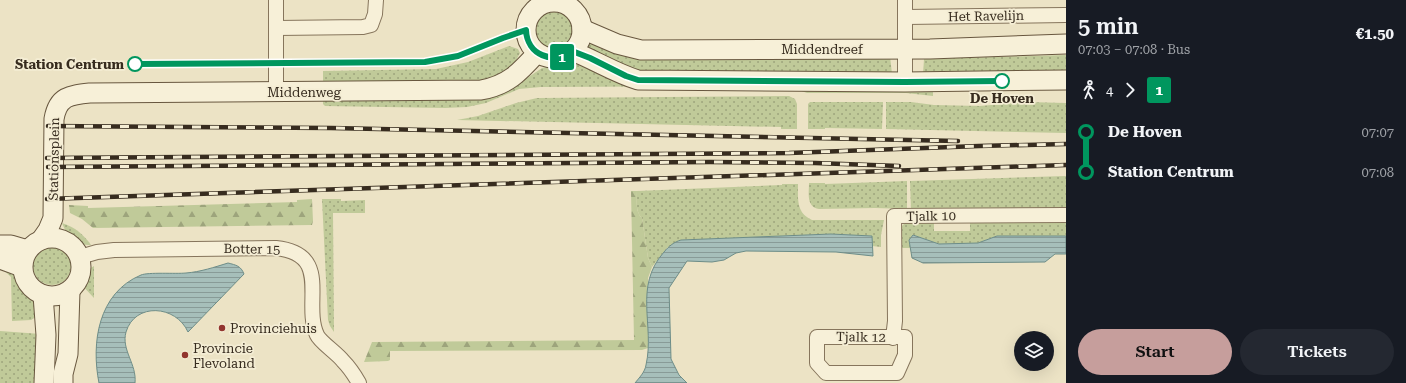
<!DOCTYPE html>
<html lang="en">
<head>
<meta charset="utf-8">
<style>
  body { margin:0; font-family:"Roboto Serif",serif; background:#242831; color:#f1f3f6; height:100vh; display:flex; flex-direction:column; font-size:15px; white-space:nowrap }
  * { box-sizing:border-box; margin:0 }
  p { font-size:13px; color:#9ea1a6 }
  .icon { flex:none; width:22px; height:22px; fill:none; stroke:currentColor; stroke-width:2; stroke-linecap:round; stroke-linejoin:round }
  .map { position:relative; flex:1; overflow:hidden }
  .drawer { display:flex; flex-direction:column; background:#171b24; width:340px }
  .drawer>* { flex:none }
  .badge { padding:0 8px; border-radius:3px; font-size:14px; line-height:26px }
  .fabs { position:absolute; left:1014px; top:331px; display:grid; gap:8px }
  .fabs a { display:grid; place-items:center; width:40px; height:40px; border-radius:50%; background:#171b24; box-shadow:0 4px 16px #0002; font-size:20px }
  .map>.badge { position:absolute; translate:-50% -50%; box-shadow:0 0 0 2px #fff }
  .legs { display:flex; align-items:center; gap:6px; height:44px; padding:0 12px; font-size:13px }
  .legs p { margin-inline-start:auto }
  .head { display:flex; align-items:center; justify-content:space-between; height:68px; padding:0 12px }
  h1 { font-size:22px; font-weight:600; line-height:30px }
  .primary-button { display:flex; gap:8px; margin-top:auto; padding:8px 12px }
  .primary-button a { flex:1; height:46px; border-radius:24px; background:#c69e9c; color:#111; font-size:16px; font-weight:600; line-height:46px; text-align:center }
  .primary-button a+a { background:#242831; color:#f1f3f6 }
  ul { padding:0 12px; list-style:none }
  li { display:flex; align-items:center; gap:14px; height:40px; font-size:15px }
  li i { display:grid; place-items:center; width:6px; height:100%; margin:0 5px; background:currentColor }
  li i::after { content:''; width:10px; height:10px; margin:-5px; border:3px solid; border-radius:50%; background:#171b24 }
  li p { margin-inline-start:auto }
  li:first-child i { background:linear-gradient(#0000 50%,currentColor 0) }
  li:last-child i { background:linear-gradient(currentColor 50%,#0000 0) }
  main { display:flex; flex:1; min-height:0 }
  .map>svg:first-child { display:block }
</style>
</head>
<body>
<main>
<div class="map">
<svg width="1066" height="383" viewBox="0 0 1066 383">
  <defs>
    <pattern id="grass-dots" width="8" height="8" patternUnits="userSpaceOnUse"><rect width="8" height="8" fill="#c0ca99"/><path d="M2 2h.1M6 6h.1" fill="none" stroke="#9da47c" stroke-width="1.8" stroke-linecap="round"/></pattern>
    <pattern id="forest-firs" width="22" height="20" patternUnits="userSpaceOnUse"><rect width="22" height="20" fill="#c0ca99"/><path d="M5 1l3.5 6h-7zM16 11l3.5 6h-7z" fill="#9da47c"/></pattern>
    <pattern id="water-rules" width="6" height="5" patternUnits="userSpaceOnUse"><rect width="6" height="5" fill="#a6bfba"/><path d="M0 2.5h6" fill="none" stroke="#889b97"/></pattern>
  </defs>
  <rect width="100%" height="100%" fill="#ece3c5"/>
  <g fill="url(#grass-dots)">
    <circle cx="555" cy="30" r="19"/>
    <polygon points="589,37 643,58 654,60 890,56 892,74 637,74 585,48"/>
    <polygon points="509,46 518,49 520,53 514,64 491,81 323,85 323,71 436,69 468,62"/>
    <polygon points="1066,55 1066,75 923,74 924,59"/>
    <polygon points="572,61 603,71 933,90 933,96 906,93 807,93 787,86 541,87 519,89 486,103 467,107 445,108 325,106 323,104 323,99 524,80 542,68"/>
    <polygon points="789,96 795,99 797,104 797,129 781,129 781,127 457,120 478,116 516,103 537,98"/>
    <polygon points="810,102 883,102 882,129 825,128 825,129 808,129 808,104"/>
    <polygon points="886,102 911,102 934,105 980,106 1027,102 1066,103 1066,133 886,129"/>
    <polygon points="1066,176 1066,209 911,210 910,181"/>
    <path d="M907,181V209L875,208L819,209C806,207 809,193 809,183H825V184Z"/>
    <path d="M782,184H798C798,199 796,213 812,220H884L881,235V247L872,246V236L831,234L681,240L667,248L652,267L648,258L642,218C635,212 637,200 637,191L782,185Z"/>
    <polygon points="322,199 341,199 341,201 365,200 365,213 333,213 334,332 330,326 328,320"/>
    <polygon points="970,221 1066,221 1066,236 997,236 978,243 939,244 913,235 909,240 911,248 898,248 901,227 905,223 934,222 934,231 970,231"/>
    <path d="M62,223C75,227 84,235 91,245C75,245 68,238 62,223Z"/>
    <circle cx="52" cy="266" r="19"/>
    <polygon points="94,266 94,298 79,282 83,273"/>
    <polygon points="0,267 14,272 20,276 25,286 34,296 36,317 31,320 12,321 11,277"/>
    <polygon points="0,331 41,334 36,383 0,383"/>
  </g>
  <g fill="url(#forest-firs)">
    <path d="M631,191H637C637,200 635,212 642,218L648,258L652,267L648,278V348L642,350L390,351V360L388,361L364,362L372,342L634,340Z"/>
    <polygon points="312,199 313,221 312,225 93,228 82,219 70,213 69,205 88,206 88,208 297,202 297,200"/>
  </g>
  <g fill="url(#water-rules)" stroke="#6d8d88">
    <path d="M831,234L872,236L873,256L836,252L746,251L736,253L724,260L712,262L687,261L669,288L671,359L679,375L687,383H635C639,378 645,372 646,365C655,325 633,287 664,252C669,246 674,242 681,240Z"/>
    <polygon points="913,235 939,244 978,243 997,236 1066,236 1066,254 1055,254 1045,262 923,263 912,258 909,240"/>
    <path d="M228,263C236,265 241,266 244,274L188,332C176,305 135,302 126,332C121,350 137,364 135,383H99C91,343 98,293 141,275C148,272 176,274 186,273C200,272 215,267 228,263Z"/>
  </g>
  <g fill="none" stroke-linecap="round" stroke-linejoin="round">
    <g stroke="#86755c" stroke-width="16">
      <g id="street">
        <polyline points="276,0 276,92"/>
        <polyline points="906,17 1066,15"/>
        <polyline points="277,28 363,27 371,25 375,14 376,0"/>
        <polyline points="905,82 905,0"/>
        <path d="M80,257L97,252L114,250L276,248C333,254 302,303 317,335C320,342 337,353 343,361C349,367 355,376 359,383"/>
        <polygon points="817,337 905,337 905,355 897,373 826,373 817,363"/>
        <polyline points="893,338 895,321 894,216 1066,215"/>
      </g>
    </g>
    <g stroke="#68573f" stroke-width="21">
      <g id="secondary">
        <circle cx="554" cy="30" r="28"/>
        <polyline points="582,29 617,44 641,50 930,49 1066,44"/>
        <path d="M572,51C595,60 615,73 638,80L905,82L1066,80"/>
        <circle cx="52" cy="267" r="29"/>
        <path d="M41,240L48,230L53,218L54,119C58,96 70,95 90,93L481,90C508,85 519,73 537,53"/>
        <polyline points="0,245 11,245 28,250"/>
        <polyline points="0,259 22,267"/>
        <polyline points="43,295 46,335 44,383"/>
        <polyline points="63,383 63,374 68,354 70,291"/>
      </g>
    </g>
    <use href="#street" stroke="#f7f0d8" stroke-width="14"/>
    <use href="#secondary" stroke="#f7f0d8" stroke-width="19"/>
    <g stroke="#372c1f" stroke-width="4.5">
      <g id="rail">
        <polyline points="48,126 331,128 958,141"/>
        <polyline points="47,158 789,153 979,146 1066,144"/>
        <polyline points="48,167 710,162 815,163 899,166"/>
        <polyline points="47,199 1066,165"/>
      </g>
    </g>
    <use href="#rail" stroke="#f4edd4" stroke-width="3" stroke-dasharray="9" stroke-linecap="butt"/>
  </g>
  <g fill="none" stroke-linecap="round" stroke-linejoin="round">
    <g stroke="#fff" stroke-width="9">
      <path id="line-1" d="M135,64L425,62L458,56L503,38L526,30C527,55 553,65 572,51L590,58L626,76L638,80L905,82L1002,81"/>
    </g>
    <use href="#line-1" stroke="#00965e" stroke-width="6"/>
  </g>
  <g fill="#fff" stroke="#00965e" stroke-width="2">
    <circle cx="135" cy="64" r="7"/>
    <circle cx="1002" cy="81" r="7"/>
  </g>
  <g fill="#92352f" stroke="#f4edd4" stroke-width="1.5">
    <circle cx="222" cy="328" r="4"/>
    <circle cx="185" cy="355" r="4"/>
  </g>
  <g text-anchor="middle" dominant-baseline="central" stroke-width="3.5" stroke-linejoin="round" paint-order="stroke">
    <g font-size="13" fill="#372c1f" stroke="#f4edd4">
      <text transform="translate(986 16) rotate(-1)">Het Ravelijn</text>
      <text x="822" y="49">Middendreef</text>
      <text x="304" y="92">Middenweg</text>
      <text transform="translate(54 159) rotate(-89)">Stationsplein</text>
      <text transform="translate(931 216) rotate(-1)">Tjalk 10</text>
      <text transform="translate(252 249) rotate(1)">Botter 15</text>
      <text transform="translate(861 337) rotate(1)">Tjalk 12</text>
    </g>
    <g font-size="13" font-weight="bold" fill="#372c1f" stroke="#f4edd4" text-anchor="end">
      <text x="124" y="64">Station Centrum</text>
      <text x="1002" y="98" text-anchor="middle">De Hoven</text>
    </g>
    <g font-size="13" fill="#372c1f" stroke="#f4edd4" text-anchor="start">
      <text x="230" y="328">Provinciehuis</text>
      <text x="193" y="348">Provincie<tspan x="193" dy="15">Flevoland</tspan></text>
    </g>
  </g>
</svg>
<div class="fabs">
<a><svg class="icon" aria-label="layers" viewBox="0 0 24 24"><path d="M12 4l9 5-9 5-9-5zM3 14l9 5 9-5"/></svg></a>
</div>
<b class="badge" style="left:562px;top:57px;background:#00965e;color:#fff">1</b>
</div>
<section class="drawer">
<div class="head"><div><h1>5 min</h1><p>07:03 – 07:08 · Bus</p></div><b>€1.50</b></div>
<div class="legs"><svg class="icon" aria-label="walk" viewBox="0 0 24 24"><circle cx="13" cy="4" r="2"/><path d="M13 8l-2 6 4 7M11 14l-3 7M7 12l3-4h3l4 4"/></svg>4<svg class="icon" aria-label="forward" viewBox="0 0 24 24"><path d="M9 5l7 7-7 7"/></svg><b class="badge" style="background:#00965e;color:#fff">1</b></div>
<ul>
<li><i style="color:#00965e"></i><b>De Hoven</b><p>07:07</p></li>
<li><i style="color:#00965e"></i><b>Station Centrum</b><p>07:08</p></li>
</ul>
<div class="primary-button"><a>Start</a><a>Tickets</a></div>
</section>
</main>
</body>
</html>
